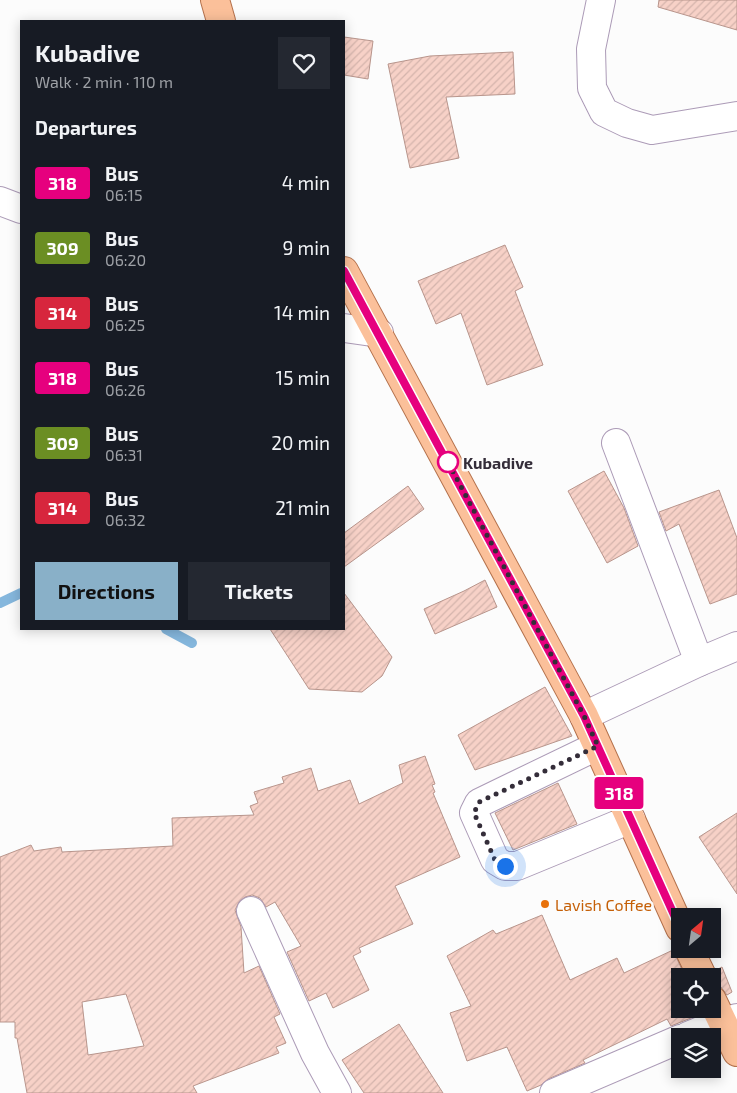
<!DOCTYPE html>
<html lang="en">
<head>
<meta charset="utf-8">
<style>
  body { margin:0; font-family:"Exo 2",sans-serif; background:#242831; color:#f1f3f6; height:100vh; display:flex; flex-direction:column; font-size:19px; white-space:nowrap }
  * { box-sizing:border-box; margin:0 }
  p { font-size:16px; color:#9ea1a6 }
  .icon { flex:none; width:28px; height:28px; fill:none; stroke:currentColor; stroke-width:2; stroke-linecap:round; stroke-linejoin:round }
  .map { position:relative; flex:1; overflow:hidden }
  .side { position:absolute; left:20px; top:20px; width:325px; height:610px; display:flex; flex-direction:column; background:#171b24; border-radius:0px; box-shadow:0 2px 12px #0003 }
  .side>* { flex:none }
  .badge { padding:0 10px; border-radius:4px; font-size:18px; line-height:32px }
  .needle { width:32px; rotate:29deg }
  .controls { position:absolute; left:671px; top:908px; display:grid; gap:10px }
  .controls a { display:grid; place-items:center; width:50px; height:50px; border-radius:0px; background:#171b24; box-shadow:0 2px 12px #0003; font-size:25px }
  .you { position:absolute; width:25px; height:25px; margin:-12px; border:4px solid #fff; border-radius:50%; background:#1a73e8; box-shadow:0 0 0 8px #1a73e833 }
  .map>.badge { position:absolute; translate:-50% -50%; box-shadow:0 0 0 2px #fff }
  h2 { padding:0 15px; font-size:19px; line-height:45px }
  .round { display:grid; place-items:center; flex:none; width:52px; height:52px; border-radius:0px; background:#242831 }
  .head { display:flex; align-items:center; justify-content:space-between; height:85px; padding:0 15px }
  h1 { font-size:24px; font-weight:700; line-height:38px }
  .action { display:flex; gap:10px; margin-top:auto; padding:10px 15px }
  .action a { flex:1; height:58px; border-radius:0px; background:#89b0c8; color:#111; font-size:20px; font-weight:700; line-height:58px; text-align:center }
  .action a+a { background:#242831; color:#f1f3f6 }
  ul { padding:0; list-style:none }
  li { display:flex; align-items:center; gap:15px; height:65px; padding:0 15px }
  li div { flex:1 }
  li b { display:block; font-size:19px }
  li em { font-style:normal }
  li .badge { min-width:55px; font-weight:700; text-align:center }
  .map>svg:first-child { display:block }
</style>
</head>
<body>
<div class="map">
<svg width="737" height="1093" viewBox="0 0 737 1093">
  <defs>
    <pattern id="building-hatch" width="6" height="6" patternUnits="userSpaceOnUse" patternTransform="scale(1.25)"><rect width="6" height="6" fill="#f7d1c7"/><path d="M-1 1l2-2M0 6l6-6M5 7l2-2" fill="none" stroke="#d4b4ac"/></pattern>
  </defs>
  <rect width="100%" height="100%" fill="#fcfcfc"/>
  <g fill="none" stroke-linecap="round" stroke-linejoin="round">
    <g stroke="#85b7dd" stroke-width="10">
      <polyline points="0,603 21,593"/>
      <polyline points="166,629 192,643"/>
    </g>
  </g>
  <g fill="url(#building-hatch)" stroke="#b8958c" fill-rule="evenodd">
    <polygon points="659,0 737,0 737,30 658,7"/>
    <polygon points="344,37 373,41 368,79 344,75"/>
    <polygon points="513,52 515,94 446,97 459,158 410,168 388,64 430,56"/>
    <polygon points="505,245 523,287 515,291 543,365 487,385 461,313 436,324 418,281"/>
    <polygon points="604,471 624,508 638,546 607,563 568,491"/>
    <polygon points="408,486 424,509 344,567 344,533"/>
    <polygon points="719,490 737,538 737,594 710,604 679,524 666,531 659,512"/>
    <polygon points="485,580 497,607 435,634 424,609 464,591"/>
    <polygon points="344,593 392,657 382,676 362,692 309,689 270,629 344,629"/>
    <polygon points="545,687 572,736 475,770 458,735"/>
    <path d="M425,756L435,784L432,785L435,792L433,793L460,857L395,886L413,924L359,948L361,952L353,956L369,990L333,1008L326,993L309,1001L287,952L301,946L275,902L266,907L260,898L252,895L245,897L239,902L235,910L241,927L244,973L259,966L280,1014L274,1017L286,1043L276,1047L279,1053L193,1086L197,1093H27L17,1038H15V1022H0V857L31,845L34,851L61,847L62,852L173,846L172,818L254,815L250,806L258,803L254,792L284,783L282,777L311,768L318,791L350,780L359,804L403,783L399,765ZM126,994L144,1046L88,1055L82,1002Z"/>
    <polygon points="558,783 577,824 513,850 495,813"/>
    <polygon points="737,813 737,894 699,837"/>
    <polygon points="542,915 570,980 617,958 624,973 673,950 685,976 680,976 680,1009 698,1009 701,1014 671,1026 667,1019 583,1060 585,1063 548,1079 541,1085 527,1091 507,1047 467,1061 450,1013 471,1006 447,956 493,930 496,934"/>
    <polygon points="722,967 732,992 727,995 721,987 715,985 717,978 716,970"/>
    <polygon points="399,1024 425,1065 443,1093 364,1093 342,1060"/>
  </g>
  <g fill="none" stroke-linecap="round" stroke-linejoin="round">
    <g stroke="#ac9bb7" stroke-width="30">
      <g id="minor">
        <polyline points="601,0 591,49 592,88 604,112 627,123 652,130 737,116"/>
        <polyline points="0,201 21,209"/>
        <polyline points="344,328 379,333"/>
        <polyline points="616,443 699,662"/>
        <polyline points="584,716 699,662 737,646"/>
        <polyline points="597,746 479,803 474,813 495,860 505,866 517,866 631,819"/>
        <polyline points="251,911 315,1053 337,1093"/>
        <polyline points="688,1036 722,1022 737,1018"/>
        <polyline points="554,1093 680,1039"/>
      </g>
    </g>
    <g stroke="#b4714c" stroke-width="30">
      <g id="major">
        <polyline points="215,0 221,21"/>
        <polyline points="344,271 584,716 680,928"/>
        <polyline points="689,949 702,976"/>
        <polyline points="712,1000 737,1052"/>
      </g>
    </g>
    <use href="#minor" stroke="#fff" stroke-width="28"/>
    <use href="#major" stroke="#fbc09a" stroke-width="28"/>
  </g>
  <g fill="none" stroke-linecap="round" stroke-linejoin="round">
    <g stroke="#fff" stroke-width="11">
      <polyline id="line" points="344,271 584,716 680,928"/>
    </g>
    <use href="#line" stroke="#e6007e" stroke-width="8"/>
    <polyline stroke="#342d39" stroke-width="5" stroke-dasharray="0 9" points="448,462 444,455 584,716 598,746 479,802 474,813 495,860 505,866"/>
  </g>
  <circle fill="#fff" stroke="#e6007e" stroke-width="2.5" cx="448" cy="462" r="10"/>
  <circle fill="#e8710a" stroke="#fcfcfc" stroke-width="2" cx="545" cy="904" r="5"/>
  <g text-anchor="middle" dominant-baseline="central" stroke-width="5" stroke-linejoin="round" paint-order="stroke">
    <g font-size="16" font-weight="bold" fill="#342d39" stroke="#fcfcfc" text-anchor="start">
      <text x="463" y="462">Kubadive</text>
    </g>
    <g font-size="16" fill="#c56008" stroke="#fcfcfc" text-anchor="start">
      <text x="555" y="904">Lavish Coffee</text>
    </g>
  </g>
</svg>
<div class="controls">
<a><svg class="needle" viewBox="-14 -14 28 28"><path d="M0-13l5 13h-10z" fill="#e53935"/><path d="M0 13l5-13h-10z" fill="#9ea1a6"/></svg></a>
<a><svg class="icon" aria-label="locate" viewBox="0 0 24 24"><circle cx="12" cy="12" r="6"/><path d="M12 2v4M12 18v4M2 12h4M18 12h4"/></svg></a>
<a><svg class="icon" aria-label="layers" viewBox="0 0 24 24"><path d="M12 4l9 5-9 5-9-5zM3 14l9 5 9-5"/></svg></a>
</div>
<div class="you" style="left:505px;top:866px"></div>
<b class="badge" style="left:619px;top:793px;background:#e6007e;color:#fff">318</b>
<section class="side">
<div class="head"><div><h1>Kubadive</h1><p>Walk · 2 min · 110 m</p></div><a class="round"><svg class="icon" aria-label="heart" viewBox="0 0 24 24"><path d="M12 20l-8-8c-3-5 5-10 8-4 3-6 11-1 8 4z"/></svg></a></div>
<h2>Departures</h2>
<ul>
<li><span class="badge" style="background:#e6007e;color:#fff">318</span><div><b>Bus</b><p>06:15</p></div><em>4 min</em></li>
<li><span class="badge" style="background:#6b8e23;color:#fff">309</span><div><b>Bus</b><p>06:20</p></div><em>9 min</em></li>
<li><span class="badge" style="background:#d7263d;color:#fff">314</span><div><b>Bus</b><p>06:25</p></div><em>14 min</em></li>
<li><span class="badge" style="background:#e6007e;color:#fff">318</span><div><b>Bus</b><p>06:26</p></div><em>15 min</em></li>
<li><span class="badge" style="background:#6b8e23;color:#fff">309</span><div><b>Bus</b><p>06:31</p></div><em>20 min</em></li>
<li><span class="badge" style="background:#d7263d;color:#fff">314</span><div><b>Bus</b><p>06:32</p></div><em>21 min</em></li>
</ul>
<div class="action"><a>Directions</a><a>Tickets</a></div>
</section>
</div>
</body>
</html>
